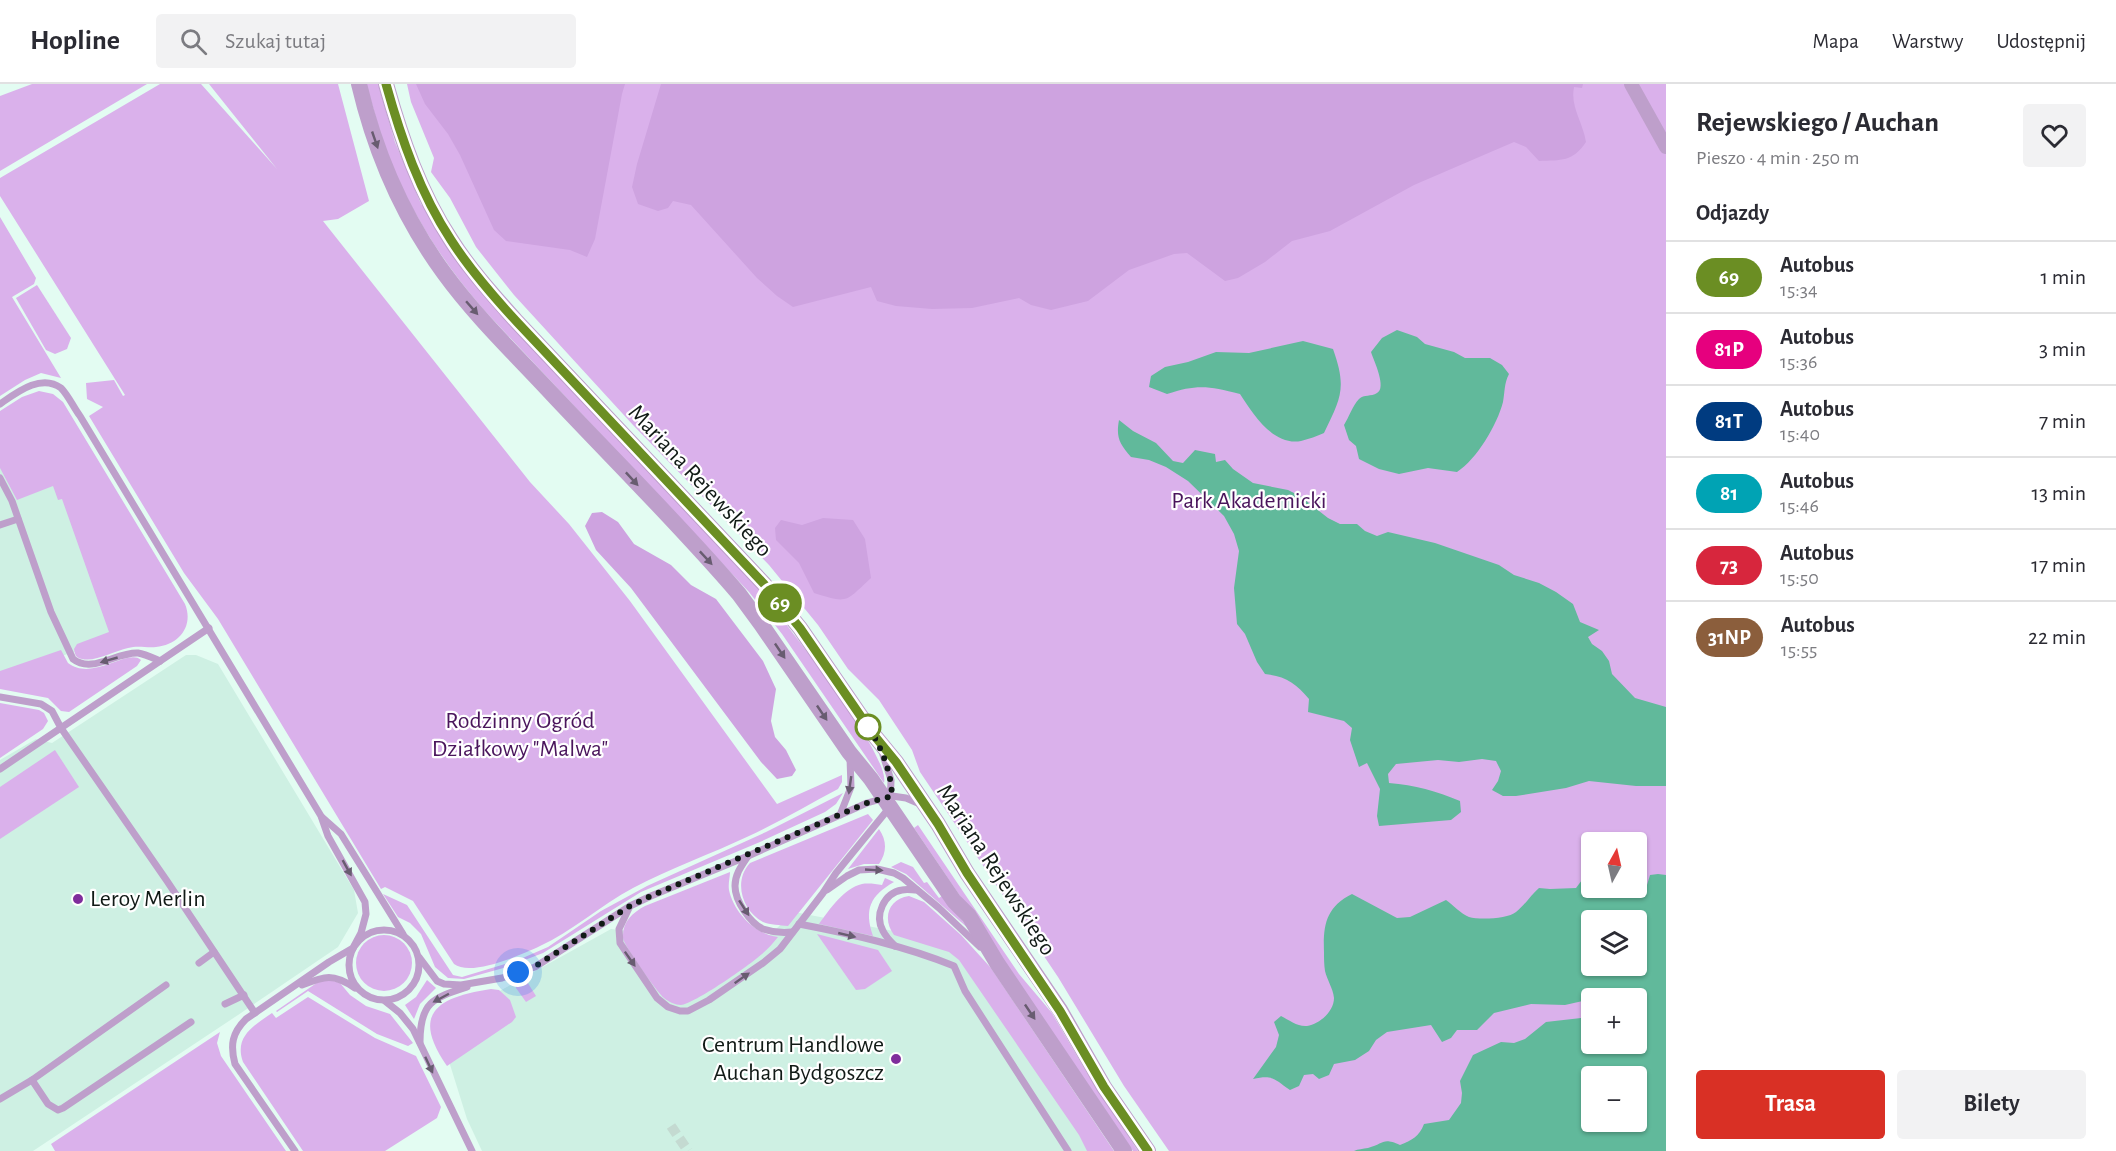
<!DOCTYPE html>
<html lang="pl">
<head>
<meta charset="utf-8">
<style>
  body { margin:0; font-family:"Alegreya Sans",sans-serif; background:#f2f2f3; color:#2b2b33; height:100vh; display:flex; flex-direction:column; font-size:22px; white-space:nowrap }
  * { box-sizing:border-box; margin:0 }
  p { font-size:20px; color:#7c7c81 }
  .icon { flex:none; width:33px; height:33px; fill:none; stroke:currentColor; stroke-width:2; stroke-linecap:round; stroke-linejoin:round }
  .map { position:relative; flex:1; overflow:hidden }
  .drawer { display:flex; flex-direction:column; background:#fff; width:450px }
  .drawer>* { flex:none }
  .badge { padding:0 12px; border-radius:20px; font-size:21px; line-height:39px }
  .needle { width:39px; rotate:8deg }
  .tools { position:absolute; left:1581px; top:748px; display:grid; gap:12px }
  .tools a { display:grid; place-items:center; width:66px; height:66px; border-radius:6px; background:#fff; box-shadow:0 2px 4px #0004; font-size:30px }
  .you { position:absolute; width:30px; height:30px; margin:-15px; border:4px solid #fff; border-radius:50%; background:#1a73e8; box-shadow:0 0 0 9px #1a73e833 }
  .map>.badge { position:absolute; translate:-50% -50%; box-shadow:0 0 0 3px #fff }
  h2 { padding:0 30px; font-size:22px; line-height:54px }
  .round { display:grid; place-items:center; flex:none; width:63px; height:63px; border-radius:6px; background:#f2f2f3 }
  .head { display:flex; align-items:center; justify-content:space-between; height:102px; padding:0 30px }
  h1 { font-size:28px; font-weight:700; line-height:45px }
  .cta { display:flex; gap:12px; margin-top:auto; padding:12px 30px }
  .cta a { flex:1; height:69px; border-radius:6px; background:#d93025; color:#fff; font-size:24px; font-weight:700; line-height:69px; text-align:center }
  .cta a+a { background:#f2f2f3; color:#2b2b33 }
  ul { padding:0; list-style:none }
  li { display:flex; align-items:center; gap:18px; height:72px; padding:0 30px; border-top:2px solid #e1e1e2 }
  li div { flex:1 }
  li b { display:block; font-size:22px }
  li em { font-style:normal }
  li .badge { min-width:66px; font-weight:700; text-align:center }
  header { display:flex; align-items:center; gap:36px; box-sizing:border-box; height:84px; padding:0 30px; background:#fff; border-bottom:2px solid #e1e1e2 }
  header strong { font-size:28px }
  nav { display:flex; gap:33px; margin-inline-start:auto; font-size:21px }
  .search { width:420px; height:54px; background:#f2f2f3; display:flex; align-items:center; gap:15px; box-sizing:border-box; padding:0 21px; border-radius:6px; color:#7c7c81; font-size:22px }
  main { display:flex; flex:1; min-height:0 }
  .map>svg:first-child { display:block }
</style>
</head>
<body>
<header>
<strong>Hopline</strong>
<div class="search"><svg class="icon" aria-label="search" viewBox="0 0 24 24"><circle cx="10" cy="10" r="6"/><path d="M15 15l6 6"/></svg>Szukaj tutaj</div>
<nav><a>Mapa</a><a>Warstwy</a><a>Udostępnij</a></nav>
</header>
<main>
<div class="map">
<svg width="1666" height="1067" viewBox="0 0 1666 1067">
  <rect width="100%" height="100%" fill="#e3fcf2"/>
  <g fill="#cef0e3">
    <polygon points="0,371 60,395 120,553 0,592"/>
    <polygon points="186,571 196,571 218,580 354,806 358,829 338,863 238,931 33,1067 0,1067 0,676 36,655 52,659"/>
    <polygon points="794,828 946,857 1095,1067 482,1067 467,1035 442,955 487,914 611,845 757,863"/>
  </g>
  <g fill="#dab1eb" fill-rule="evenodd">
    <polygon points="32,0 147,0 0,87 0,12"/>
    <path d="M160,0H201L277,85L209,0H338L369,117L338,135L323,137L530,398L569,440L630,517L777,720L842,691V698L838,705C809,720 780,738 749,752C711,770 671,784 633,804C601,821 571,848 540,862C521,871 471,893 454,880L413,817L385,803L381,805L218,535L184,489L89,332L103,323L87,315L86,299L114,296L123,312L125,311L0,112V94Z"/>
    <path d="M366,0H378L395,58L421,120L762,509C784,538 891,671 884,699L782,550L749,508L484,226C443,179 408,125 386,66C378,44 373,22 366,0Z"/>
    <path d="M407,0H1666V1067H1169L1124,1002L1058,893L920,688L912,666L879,616L848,585L818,541L769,481L633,341L514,211L476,163L450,114L431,88L434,74L411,18ZM1592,759H1636V804H1592ZM1592,837H1636V882H1592ZM1592,915H1636V960H1592ZM1592,993H1636V1038H1592Z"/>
    <polygon points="0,133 36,194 34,200 12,213 61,294 41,289 25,296 0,312"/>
    <polygon points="37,201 71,254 67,265 55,270 46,266 16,214"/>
    <path d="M39,307L53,310L63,318L185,520C194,542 179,561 156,563C146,564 138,561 128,564C114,567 96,578 82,575C76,574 75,571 74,565L77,560L109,548L62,415L58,416L53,402L17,416L0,384V327L22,313Z"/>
    <path d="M61,566L68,579C93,598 127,564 141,576L137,582L69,628L61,627L48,614L0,605V587Z"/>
    <polygon points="0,619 39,626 44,629 48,637 43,645 0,674"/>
    <polygon points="55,666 79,703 0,755 0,703"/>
    <polygon points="843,709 836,720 825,728 760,758 641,808 543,869 507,883 464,895 448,894 435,883 421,850 410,839 398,833 383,810 407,821 453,891 462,893 518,876 548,863 601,827 647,802 766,748"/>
    <path d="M868,730L873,736L788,842C780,841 770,841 763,838C742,827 733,797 750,779Z"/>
    <polygon points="918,741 1019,890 1052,929 1087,989 1138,1067 1133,1067 914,744"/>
    <path d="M879,745C887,757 887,768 879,780H864L848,785Z"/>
    <polygon points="901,778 913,783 924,799 927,798 939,814 942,812 969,845 906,790 891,783"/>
    <path d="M730,788C730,793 728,800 729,806C734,829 755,850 778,853C773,859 768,865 762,870C750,881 694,920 681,921C675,921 669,918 664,914C657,908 624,862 623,854C622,838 632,829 645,822Z"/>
    <path d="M885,794L894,798C870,812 864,825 873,852L819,840C829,826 844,804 862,800C868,799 876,800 882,801Z"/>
    <path d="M909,812L924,818L961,851L991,884L1114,1067H1087L1079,1051L959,876L949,868L894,851C882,835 888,815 909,812Z"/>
    <polygon points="817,850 878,866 892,887 865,905 856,906"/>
    <circle cx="384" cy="879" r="28"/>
    <polygon points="521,894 526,896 536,912 526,918 516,904 515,898"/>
    <polygon points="328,895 340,899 350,911 366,922 390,930 413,959 408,962 377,950 308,907 277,928 276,927 318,898"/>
    <polygon points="427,896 436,904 420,920 414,935 405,921 416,913"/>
    <path d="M491,905L499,906L510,916L516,933L512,938L447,982C410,929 438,913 491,905Z"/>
    <path d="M308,913L375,954L416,972L441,1023L437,1034L385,1067H303L243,978C234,953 253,942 272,929L276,934Z"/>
    <polygon points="220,948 217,959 221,972 286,1067 55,1067 51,1060"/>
  </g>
  <g fill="#cea3e0">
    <polygon points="416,0 625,0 622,10 595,155 587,173 570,166 506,157 494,146 460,71 448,50 425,20"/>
    <path d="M661,0H1583L1582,4L1574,3C1570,23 1583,38 1586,58C1573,78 1561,76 1539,77L1526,63L1514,58L1414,101L1330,147L1292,157L1265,178L1238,194L1225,197L1187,169L1174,170L1129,186L1088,217L1051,226L1031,221L1019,214L972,224L932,225L896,222L877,217L871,203L793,223L777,212L757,194L691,121L673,117L668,124L658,127L638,120L632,103L637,80Z"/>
    <polygon points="602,428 618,438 634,460 671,481 691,501 716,515 763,577 776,605 771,637 775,653 786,666 796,686 792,692 777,695 761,678 631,504 596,466 585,442 592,429"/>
    <path d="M823,434L853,436L865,455L871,494C845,518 849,520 814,509L799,479L776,456L775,444L781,436L802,441Z"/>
  </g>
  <g fill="#61b99b" fill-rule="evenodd">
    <path d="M1397,246L1417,253L1425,260L1454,268L1465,274H1490L1502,281L1509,290C1504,300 1505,307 1503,318C1497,341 1477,375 1457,388L1428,384L1399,390L1379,385L1359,375L1356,362L1349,356L1344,341C1349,333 1353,321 1359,315C1364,310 1371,313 1377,309C1387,304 1374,277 1371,268L1382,254Z"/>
    <path d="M1303,257L1333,265C1347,304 1341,314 1324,349C1317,352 1309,355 1301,357C1273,362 1253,330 1240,310C1209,302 1197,300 1167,310L1149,303L1151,292L1165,283L1188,278L1216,268L1249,269Z"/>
    <path d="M1119,336L1133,347L1156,359L1173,377L1183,379L1195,366L1215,370L1216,378L1225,376L1233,385L1253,399L1288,406L1300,412L1328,434L1340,440H1357L1365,447L1377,452L1388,448L1435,459L1499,481L1514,491L1539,499L1556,508L1573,520L1580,538L1599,546L1588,553L1592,560L1602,567L1609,577L1612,590L1635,614L1666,623V702H1636L1589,697L1566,704L1516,712H1503L1492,706L1498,697L1501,687L1496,677L1482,675L1459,678L1438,676L1396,680L1388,690L1389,699C1415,701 1436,707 1460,717L1461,728L1451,736L1379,742L1377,732L1380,705L1367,679L1359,683L1350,656L1352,644L1344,637L1308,628L1309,615C1296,599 1285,592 1265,590L1257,578L1245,550L1237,540L1234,504L1239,467L1234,450L1224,432L1188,397L1166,383L1149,376L1131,373C1119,359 1116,353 1119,336Z"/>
    <path d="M1658,790L1666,791V1067H1354C1358,1065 1363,1065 1368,1064C1384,1060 1382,1053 1400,1061C1412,1056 1419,1053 1424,1040L1449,1036L1461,1019L1462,1009L1460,997L1473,971L1501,958L1514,959L1525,955L1546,938L1581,934L1591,929L1592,960H1636V915H1612L1615,907L1609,906L1596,914L1565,921L1531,920L1494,929L1477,946H1457L1451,954L1442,958L1431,941L1387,948L1376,956L1369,967L1355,976L1334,980L1329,991L1319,995L1313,990L1304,991L1299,1002L1290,1006C1275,996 1274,990 1253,995L1276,963L1279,951L1274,938L1281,932C1289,936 1298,943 1307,942C1320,940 1334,927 1334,914C1333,904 1327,896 1325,887C1324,881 1324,874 1324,868C1323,841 1326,823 1352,810L1397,834L1410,833L1446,816C1453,821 1461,830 1469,833C1479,836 1508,835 1516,828C1524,822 1531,811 1539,804L1550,805L1576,804L1582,796L1591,798L1592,804H1627L1640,808L1647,801L1650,791ZM1592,837H1636V882H1592ZM1592,993H1636V1038H1592Z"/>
  </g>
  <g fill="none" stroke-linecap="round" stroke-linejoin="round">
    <polyline stroke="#c4dad1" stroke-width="10" stroke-dasharray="10 5" stroke-linecap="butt" points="671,1042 688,1067"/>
    <g stroke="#be9fcb" stroke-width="7">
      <path d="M0,320C16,309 41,289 61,304C68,311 74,324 80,332L321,732L328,752L365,818L366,830L361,849L353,864L329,878L246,935C232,949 230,961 235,980L295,1067"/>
      <path d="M0,394L12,417L51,528L73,575C92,590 116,568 138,569C145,570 153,574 160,577"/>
      <polyline points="0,441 18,435"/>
      <polyline points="0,613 41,620 52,627 61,644 167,797 255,929"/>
      <polyline points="0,685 209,544"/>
      <polyline points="840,731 851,703 850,674"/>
      <polyline points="323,734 341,750 403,850"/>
      <path d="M748,772C742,781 735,790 735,802C735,817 750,839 763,845C772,848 783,849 792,848"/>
      <polyline points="827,806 847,792 859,786 877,785 894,789 903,794 939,824 980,863"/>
      <polyline points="630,822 619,845 620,859 657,914 668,923 680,927 688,927 709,916 763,879 780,865 823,809 836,789 890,723 891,696 883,671"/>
      <path d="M799,840C851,850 905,862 954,882L965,907L1068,1067"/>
      <circle cx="384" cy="881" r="35"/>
      <path d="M895,862C891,858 886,853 883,847C874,831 884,809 902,806C907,805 912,806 917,806"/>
      <polyline points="419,873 437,897 444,900 461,901 502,894 535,883 630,822 651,812 748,772 867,719 892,712 906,714 920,720"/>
      <polyline points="199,879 214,868"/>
      <path d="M302,901C325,892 333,889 355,904"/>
      <polyline points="385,917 400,929 413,945 472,1067"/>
      <polyline points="225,920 244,911"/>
      <path d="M420,958C420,918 433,914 467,903"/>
      <polyline points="32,996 166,901"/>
      <polyline points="0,1015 32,996 48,1020 58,1026 63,1024 191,938"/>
    </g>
    <polyline stroke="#be9fcb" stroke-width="14" points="1631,0 1666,63"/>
    <g stroke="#be9fcb" stroke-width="16">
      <path d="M359,0C375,68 403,133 444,189C476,233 516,271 553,311C615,377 680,441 739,510L761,540L849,668L871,695L954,817L969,832L997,879L1124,1067"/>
      <path d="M386,0C401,54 420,109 451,156C470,186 494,212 517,238L764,500L800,544L873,650L896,678L938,740L967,789L1060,926L1104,1003L1148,1067"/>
    </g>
  </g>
  <defs><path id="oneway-solid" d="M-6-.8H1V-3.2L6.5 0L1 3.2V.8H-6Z" transform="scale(1.5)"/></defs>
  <g fill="#685c70">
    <use href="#oneway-solid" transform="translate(375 56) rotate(71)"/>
    <use href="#oneway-solid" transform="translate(472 224) rotate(49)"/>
    <use href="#oneway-solid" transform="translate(632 395) rotate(47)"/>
    <use href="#oneway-solid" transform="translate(706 474) rotate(47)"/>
    <use href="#oneway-solid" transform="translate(780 567) rotate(56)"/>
    <use href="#oneway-solid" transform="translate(109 576) rotate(164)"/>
    <use href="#oneway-solid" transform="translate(822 629) rotate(56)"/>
    <use href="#oneway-solid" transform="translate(850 701) rotate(98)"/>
    <use href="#oneway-solid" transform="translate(347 784) rotate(61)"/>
    <use href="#oneway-solid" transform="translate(874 786) rotate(3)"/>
    <use href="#oneway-solid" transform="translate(744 824) rotate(57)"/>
    <use href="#oneway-solid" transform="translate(847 851) rotate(13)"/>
    <use href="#oneway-solid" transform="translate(630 875) rotate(55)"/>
    <use href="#oneway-solid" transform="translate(742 894) rotate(-35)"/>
    <use href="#oneway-solid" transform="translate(441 914) rotate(152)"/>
    <use href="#oneway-solid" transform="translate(1030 928) rotate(56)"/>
    <use href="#oneway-solid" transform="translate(429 981) rotate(65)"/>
  </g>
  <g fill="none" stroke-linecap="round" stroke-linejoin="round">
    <g stroke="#fff" stroke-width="14">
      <path id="line" d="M386,0C401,54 420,109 451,156C470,186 493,212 517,238L764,500L800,544L873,650L896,678L938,740L967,789L1060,927L1104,1003L1148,1067"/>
    </g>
    <use href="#line" stroke="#6b8e23" stroke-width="9"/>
    <path stroke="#111a16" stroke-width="6" stroke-dasharray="0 10.8" d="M518,888L534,883L630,822L651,812L867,719L892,712C891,685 880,660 865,638L868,643"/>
  </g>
  <circle fill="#fff" stroke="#6b8e23" stroke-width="3" cx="868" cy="643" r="12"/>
  <g fill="#7f2d9c" stroke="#fff" stroke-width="2">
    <circle cx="78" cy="815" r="6"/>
    <circle cx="896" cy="975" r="6"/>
  </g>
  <g text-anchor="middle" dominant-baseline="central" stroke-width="4.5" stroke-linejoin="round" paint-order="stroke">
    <g font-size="24" fill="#111a16" stroke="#fff">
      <text transform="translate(700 397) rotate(47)">Mariana Rejewskiego</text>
      <text transform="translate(996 786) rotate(57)">Mariana Rejewskiego</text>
    </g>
    <g font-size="24" fill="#4a155c" stroke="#fff">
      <text x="1249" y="417">Park Akademicki</text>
      <text x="520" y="637">Rodzinny Ogród<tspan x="520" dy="28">Działkowy "Malwa"</tspan></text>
    </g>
    <g font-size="24" fill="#111a16" stroke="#fff" text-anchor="start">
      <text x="90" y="815">Leroy Merlin</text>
      <text x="884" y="961" text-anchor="end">Centrum Handlowe<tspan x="884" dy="28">Auchan Bydgoszcz</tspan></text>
    </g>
  </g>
</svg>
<div class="tools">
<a><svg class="needle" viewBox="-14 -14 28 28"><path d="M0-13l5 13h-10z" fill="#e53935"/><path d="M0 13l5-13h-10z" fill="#7c7c81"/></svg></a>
<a><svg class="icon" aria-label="layers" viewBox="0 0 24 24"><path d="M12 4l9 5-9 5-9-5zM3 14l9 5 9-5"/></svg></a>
<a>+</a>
<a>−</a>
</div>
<div class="you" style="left:518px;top:888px"></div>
<b class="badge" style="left:780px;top:519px;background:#6b8e23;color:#fff">69</b>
</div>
<section class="drawer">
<div class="head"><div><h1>Rejewskiego / Auchan</h1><p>Pieszo · 4 min · 250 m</p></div><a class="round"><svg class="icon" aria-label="heart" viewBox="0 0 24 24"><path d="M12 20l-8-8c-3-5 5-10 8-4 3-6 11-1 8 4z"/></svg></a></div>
<h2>Odjazdy</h2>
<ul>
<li><span class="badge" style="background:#6b8e23;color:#fff">69</span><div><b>Autobus</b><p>15:34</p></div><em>1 min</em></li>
<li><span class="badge" style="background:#e6007e;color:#fff">81P</span><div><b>Autobus</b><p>15:36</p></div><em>3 min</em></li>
<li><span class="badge" style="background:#003b80;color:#fff">81T</span><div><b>Autobus</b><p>15:40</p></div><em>7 min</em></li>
<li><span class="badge" style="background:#00a3b4;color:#fff">81</span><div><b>Autobus</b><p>15:46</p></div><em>13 min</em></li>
<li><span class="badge" style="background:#d7263d;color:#fff">73</span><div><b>Autobus</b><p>15:50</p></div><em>17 min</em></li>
<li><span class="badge" style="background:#8b5e3c;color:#fff">31NP</span><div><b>Autobus</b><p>15:55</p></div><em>22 min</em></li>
</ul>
<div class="cta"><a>Trasa</a><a>Bilety</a></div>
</section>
</main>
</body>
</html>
